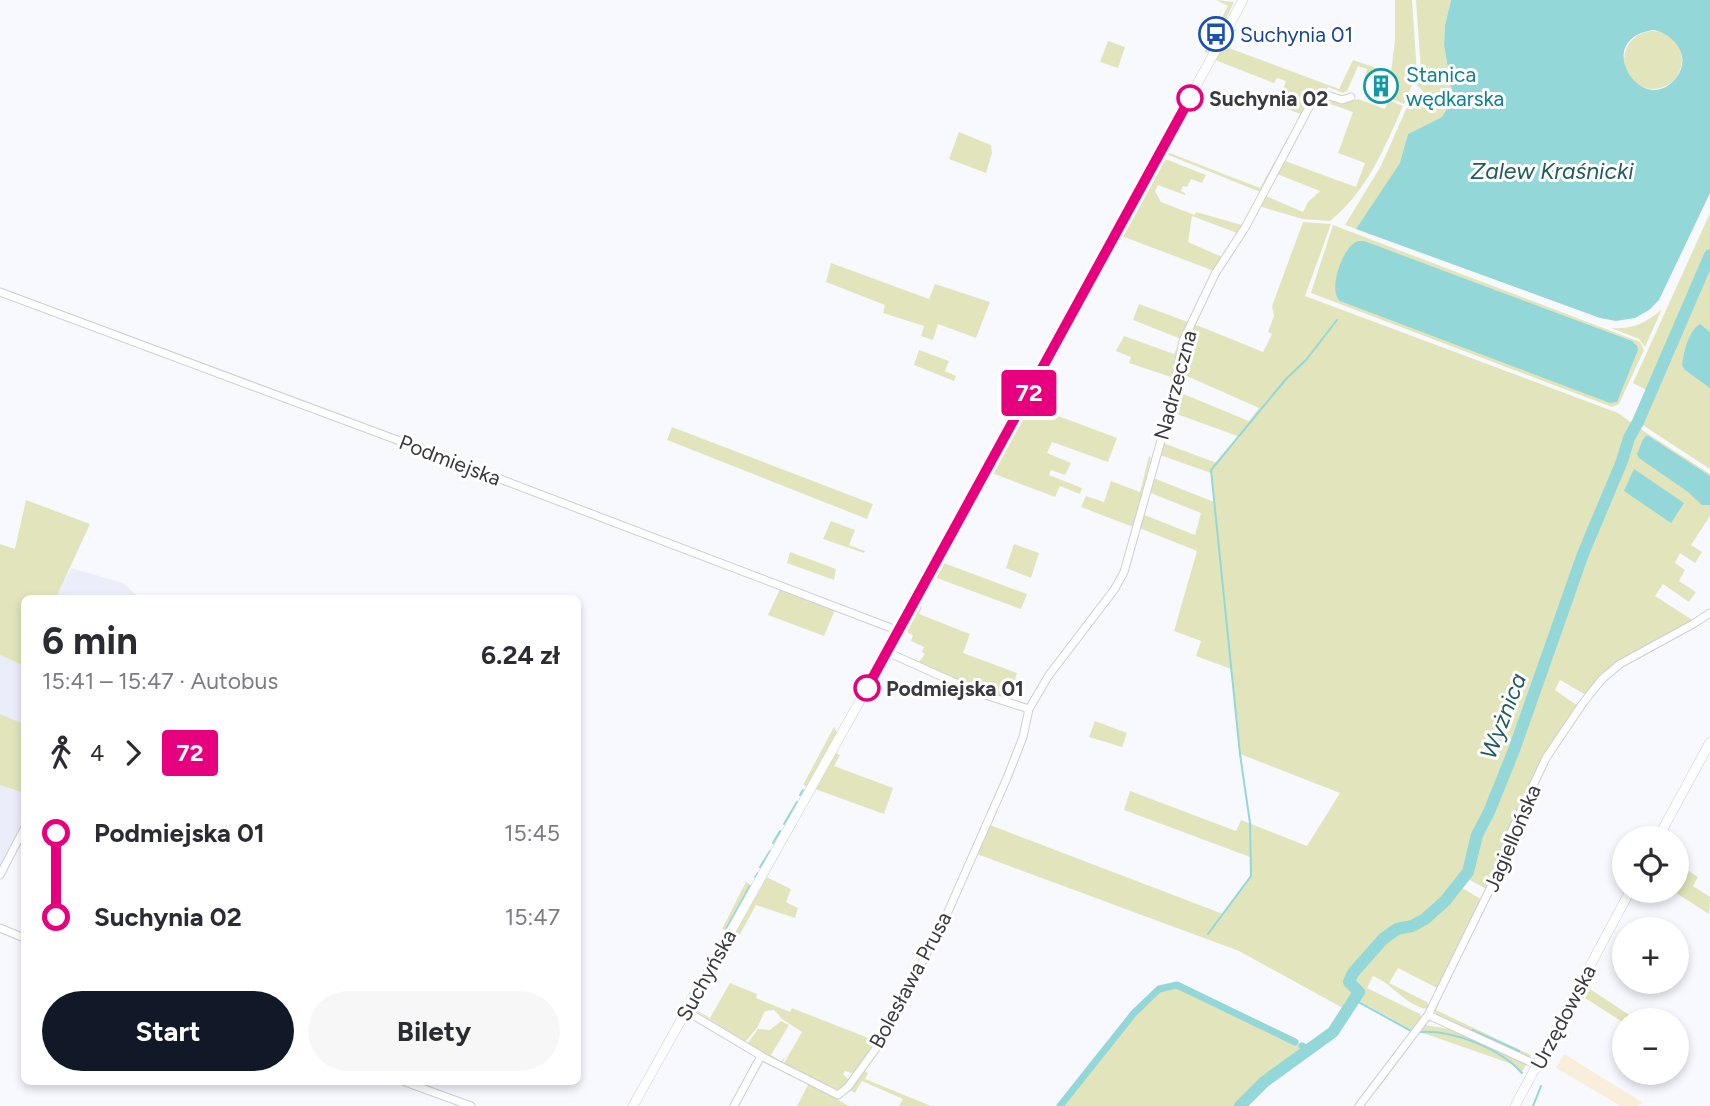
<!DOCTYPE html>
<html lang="pl">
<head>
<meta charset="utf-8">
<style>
  body { margin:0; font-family:Figtree,sans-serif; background:#f7f7f7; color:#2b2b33; height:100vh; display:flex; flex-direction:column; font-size:26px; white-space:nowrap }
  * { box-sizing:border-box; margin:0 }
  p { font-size:23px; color:#7c7c81 }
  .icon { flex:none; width:38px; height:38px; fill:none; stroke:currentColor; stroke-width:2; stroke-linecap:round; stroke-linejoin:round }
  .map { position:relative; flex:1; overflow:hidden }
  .panel { position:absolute; left:21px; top:595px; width:560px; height:490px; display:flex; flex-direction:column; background:#fff; border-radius:10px; box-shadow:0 4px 10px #0003 }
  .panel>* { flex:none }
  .badge { padding:0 14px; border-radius:5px; font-size:24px; line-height:46px }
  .buttons { position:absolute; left:1612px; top:826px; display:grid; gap:14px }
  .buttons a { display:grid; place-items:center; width:77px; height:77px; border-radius:50%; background:#fff; box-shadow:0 4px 10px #0003; font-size:35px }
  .map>.badge { position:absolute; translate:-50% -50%; box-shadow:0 0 0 4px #fff }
  .legs { display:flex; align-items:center; gap:10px; height:77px; padding:0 21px; font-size:23px }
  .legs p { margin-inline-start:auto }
  .head { display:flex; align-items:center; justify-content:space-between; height:119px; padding:0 21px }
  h1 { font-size:38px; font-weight:700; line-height:52px }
  .button { display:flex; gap:14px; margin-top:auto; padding:14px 21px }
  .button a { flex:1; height:80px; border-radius:42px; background:#111827; color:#fff; font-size:28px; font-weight:700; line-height:80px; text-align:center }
  .button a+a { background:#f7f7f7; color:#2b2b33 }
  ul { padding:0 21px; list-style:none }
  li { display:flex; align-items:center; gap:24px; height:84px; font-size:26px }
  li i { display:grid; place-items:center; width:10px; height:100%; margin:0 9px; background:currentColor }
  li i::after { content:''; width:18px; height:18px; margin:-9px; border:5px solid; border-radius:50%; background:#fff }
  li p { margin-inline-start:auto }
  li:first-child i { background:linear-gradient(#0000 50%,currentColor 0) }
  li:last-child i { background:linear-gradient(currentColor 50%,#0000 0) }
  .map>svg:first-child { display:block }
</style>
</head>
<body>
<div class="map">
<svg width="1710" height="1106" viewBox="0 0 1710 1106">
  <rect width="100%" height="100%" fill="#f8f9ff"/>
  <polygon fill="#f9eed9" points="1564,1054 1642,1102 1639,1106 1621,1106 1556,1068"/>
  <g fill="#ebedfb">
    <polygon points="71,568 123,583 139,598 56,598"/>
    <polygon points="0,655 23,665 24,664 24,724 0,714"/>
    <polygon points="0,785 24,793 24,823 0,868"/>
  </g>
  <g fill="#e2e5bb">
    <polygon points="1216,0 1234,2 1211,51 1207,53 1204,52 1228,6"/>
    <polygon points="1395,0 1412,0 1417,74 1404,104 1392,99 1390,96 1396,80 1375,72 1369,83 1365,77 1367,69 1358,66 1347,91 1343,93 1328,87 1326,91 1322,90 1290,135 1300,114 1277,105 1286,81 1277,78 1274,83 1215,60 1232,28 1236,30 1226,47 1339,89 1353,60 1391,73 1395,39"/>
    <polygon points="1416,0 1451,0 1445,25 1444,45 1453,98 1442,117 1408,134 1401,163 1356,229 1345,225 1381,166 1407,107 1419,106 1424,97 1423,91 1417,85 1421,71"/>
    <circle cx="1653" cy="60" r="29"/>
    <polygon points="1108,41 1125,47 1118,68 1100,62"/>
    <path d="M1322,96L1344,103L1358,99L1385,109L1387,103L1391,101L1403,106C1384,149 1367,191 1330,221L1303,219L1258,206L1266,196L1303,212L1308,202L1320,191L1277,174L1294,143L1285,161L1356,187L1365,163L1338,153L1353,112L1316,99Z"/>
    <polygon points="1180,124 1182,125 1167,152 1260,188 1287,139 1283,136 1289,139 1260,192 1166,154 1165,151"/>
    <polygon points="959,132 991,145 992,153 986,173 949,159"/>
    <polygon points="1163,158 1206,175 1202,183 1191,179 1187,187 1183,186 1181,191 1185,193 1185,195 1158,185 1155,191 1161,202 1195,215 1196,212 1242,225 1237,233 1192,216 1188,242 1222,257 1214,271 1119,235"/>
    <polygon points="1710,213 1710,250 1648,391 1633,383"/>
    <path d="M1303,222L1331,224L1305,296L1618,413L1632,423L1627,434L1631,435L1636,426L1710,474V516L1691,545L1702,552L1695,563L1680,553L1675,563L1685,570L1679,581L1696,592L1689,602L1663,584L1655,596L1694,621L1614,663L1586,695L1560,680L1555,690L1578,706L1549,749L1488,890L1466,878L1459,886L1484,901L1439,989L1398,968L1389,983L1427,1002L1429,1006L1427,1009C1406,1006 1393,984 1373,976L1367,988L1420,1014L1422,1019L1414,1031L1358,1000L1350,1012L1239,951L977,854L990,825L1223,914L1251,876L1250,857L1124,810L1130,791L1236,831L1241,820L1307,846L1340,793L1240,754L1231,669L1196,656L1201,641L1174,631L1197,551L1139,528L1142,514L1195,535L1201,513L1148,492L1151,477L1214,502L1211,473L1160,455L1163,443L1217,463L1240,437L1171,412L1176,391L1249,421L1259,408L1180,373L1182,354L1194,324L1263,352L1272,334L1268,332L1274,316L1272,306Z"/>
    <polygon points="1333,225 1640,342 1644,350 1619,404 1612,407 1311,293"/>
    <polygon points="1710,259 1710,469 1638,422"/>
    <polygon points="831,263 929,299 935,284 990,302 976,338 938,324 933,340 921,336 924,326 883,313 885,305 826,282"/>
    <polygon points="1139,304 1188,322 1181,339 1133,320"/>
    <path d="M1662,309L1645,347L1639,339L1611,328C1631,330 1647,323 1662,309Z"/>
    <polygon points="1124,336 1174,354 1180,342 1166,409 1164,408 1171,377 1129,363 1131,357 1116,351"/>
    <polygon points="919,350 949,361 945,371 956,376 954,381 914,365"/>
    <polygon points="1029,405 1117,438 1108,462 1052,442 1047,453 1071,463 1065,475 1051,470 1049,475 1082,488 1080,494 1060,486 1055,497 992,473"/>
    <polygon points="672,427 873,504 867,519 667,440"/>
    <polygon points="1149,456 1151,458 1133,527 1081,507 1086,496 1104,502 1111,481 1140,492"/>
    <polygon points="26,500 90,524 56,598 24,598 24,666 0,655 0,544 15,549"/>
    <polygon points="831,521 855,530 849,545 865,551 864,553 823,539"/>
    <polygon points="1014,544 1039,553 1031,578 1006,568"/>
    <polygon points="790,552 836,569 834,580 787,563"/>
    <polygon points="941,562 1027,594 1021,609 934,577"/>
    <polygon points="780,589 835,610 824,636 768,615"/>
    <polygon points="919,605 922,607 919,614 970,634 963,653 1017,673 1015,679 1019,681 1012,701 976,690 918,663 925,654 922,652 924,647 911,641 913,635 908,633 907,629"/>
    <polygon points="0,714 24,724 24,793 0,785"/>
    <polygon points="1095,721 1127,733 1122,747 1089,737"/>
    <polygon points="834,727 837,733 807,787 803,785"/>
    <polygon points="836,753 840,755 834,766 893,788 884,814 815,789"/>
    <polygon points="1681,866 1698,877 1693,886 1710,897 1709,914 1673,891 1676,891 1677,872"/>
    <polygon points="766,877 791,889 786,902 798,908 795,918 756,905 727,958 722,956"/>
    <polygon points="746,882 752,886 728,930 722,929"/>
    <polygon points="730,983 757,994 756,998 790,1012 792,1008 871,1039 873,1047 854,1074 845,1071 843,1074 850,1081 838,1092 783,1065 802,1032 782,1019 774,1010 765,1011 757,1028 745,1042 693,1009 693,1008 710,1018"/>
    <polygon points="1177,985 1308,1048 1260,1082 1237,1106 1060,1106 1134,1013 1159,989"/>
    <polygon points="1590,989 1637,1020 1624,1020 1624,1023 1585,998"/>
    <polygon points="1439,998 1441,998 1436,1010 1531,1055 1529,1058 1438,1018 1434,1010"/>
    <polygon points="781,1021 789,1025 771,1055 781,1061 786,1056 782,1063 747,1044 758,1029 770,1030"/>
    <polygon points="1425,1025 1454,1030 1527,1063 1521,1074 1512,1064 1420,1032 1378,1089 1376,1087 1423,1027"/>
    <polygon points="863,1070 868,1073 865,1079 931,1106 899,1106 903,1099 862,1081 855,1093 849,1089"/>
    <polygon points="809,1083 849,1106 797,1106"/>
  </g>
  <g fill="#94d7d9" fill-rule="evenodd">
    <path d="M1451,0H1710V193L1659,300L1649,310L1635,318L1616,321L1600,318L1356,229L1400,163L1408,134L1442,117L1453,98L1444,45L1445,25ZM1654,30C1676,35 1692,58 1676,78C1642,120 1590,38 1654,30Z"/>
    <path d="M1364,241L1632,341L1637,346L1638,350L1617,402L1610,403L1340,301C1328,291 1341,253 1353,244C1357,240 1359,241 1364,241Z"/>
    <path d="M1700,324L1710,332V388L1685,370L1682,365C1684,352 1688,331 1700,324Z"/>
    <polygon points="1647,435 1710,476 1710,505 1702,505 1688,492 1639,458 1637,454 1643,439"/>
    <polygon points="1634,469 1684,503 1671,523 1624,491"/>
  </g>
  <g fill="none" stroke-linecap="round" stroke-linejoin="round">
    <g stroke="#94d7d9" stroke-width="2">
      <polyline points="800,795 803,790"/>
      <polyline points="784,824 797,802"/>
      <polyline points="773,843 780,831"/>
      <polyline points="760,867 770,851"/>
      <polyline points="755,877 758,873"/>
      <polyline points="1208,934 1251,876 1250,823 1240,754 1211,470 1286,379 1306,360 1337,320"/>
      <polyline points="714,951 750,886"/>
      <polyline points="705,967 710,958"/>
      <polyline points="687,999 702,973"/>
      <polyline points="1355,1000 1413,1032"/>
      <polyline points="1472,1030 1519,1051"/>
      <path d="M1420,1032C1452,1029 1501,1049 1522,1073"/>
      <polyline points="1533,1106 1541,1086"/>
    </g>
    <g stroke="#94d7d9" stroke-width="7">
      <polyline points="1302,1046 1309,1049"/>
      <polyline points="1060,1106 1134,1013 1159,989 1177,985 1295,1042"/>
    </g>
    <polyline stroke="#94d7d9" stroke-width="12" points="1240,1106 1264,1082 1333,1032 1359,992 1349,982 1353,973 1383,939 1397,929 1412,926 1425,919 1445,901 1468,872 1477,835 1489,812 1514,750 1583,554 1622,461 1629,438 1638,422 1710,255"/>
    <g stroke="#ccced8" stroke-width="9">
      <g id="minor">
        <polyline points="0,292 424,450 899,631"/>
        <polyline points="887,652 976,692 1029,709"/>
        <polyline points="0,875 24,829"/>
        <polyline points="0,928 24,938"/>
        <polyline points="686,1011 765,1058 838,1095 848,1087 882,1040 947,914 1007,778 1023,737 1029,709 1049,675 1114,590 1124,572 1169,412 1183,341 1215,274 1246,226 1315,96 1321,93 1342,100 1351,97"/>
        <polyline points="1428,1015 1537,1065"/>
        <polyline points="405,1082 471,1106"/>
        <polyline points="734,1106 761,1056"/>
        <polyline points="1359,1106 1428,1015 1490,889 1512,830 1546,758 1583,703 1602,679 1620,664 1693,624 1710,613"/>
      </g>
    </g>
    <g stroke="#ccced8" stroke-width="10">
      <g id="tertiary">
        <polyline points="1658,838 1710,742"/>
        <polyline points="633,1106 899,631 1243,0"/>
        <polyline points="1515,1106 1630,891"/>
      </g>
    </g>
    <use href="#minor" stroke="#fff" stroke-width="7"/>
    <use href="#tertiary" stroke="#fff" stroke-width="9"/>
  </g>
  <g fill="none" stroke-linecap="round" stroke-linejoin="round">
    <g stroke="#fff" stroke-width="16">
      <polyline id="line-1" points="867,688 1190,98"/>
    </g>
    <use href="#line-1" stroke="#e6007e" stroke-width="10"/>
  </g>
  <defs>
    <g id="bus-ring" transform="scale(1.75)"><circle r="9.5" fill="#fff" stroke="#1a4fb4" stroke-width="1.5"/><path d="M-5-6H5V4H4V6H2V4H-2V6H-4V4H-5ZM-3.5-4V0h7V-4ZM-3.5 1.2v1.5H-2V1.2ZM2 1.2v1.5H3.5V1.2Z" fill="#1a4fb4"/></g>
    <g id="building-ring" transform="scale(1.75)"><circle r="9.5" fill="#fff" stroke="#0f9aa8" stroke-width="1.5"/><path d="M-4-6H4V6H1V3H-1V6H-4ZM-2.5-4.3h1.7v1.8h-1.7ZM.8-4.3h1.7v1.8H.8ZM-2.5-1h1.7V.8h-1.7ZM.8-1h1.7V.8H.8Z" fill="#0f9aa8"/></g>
  </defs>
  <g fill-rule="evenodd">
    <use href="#bus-ring" x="1216" y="34"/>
    <use href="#building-ring" x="1381" y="86"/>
  </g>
  <g fill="#fff" stroke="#e6007e" stroke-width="3.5">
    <circle cx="1190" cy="98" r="12"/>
    <circle cx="867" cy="688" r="12"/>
  </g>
  <g text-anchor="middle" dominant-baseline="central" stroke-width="6" stroke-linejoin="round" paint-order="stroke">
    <g font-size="21" fill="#164399" stroke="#fff" text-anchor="start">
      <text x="1240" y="34">Suchynia 01</text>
    </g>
    <g font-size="21" fill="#0d838f" stroke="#fff" text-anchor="start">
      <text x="1406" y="74">Stanica<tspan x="1406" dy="24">wędkarska</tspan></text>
    </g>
    <g font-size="21" font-weight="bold" fill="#39393e" stroke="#fff" text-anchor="start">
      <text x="1209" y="98">Suchynia 02</text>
      <text x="886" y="688">Podmiejska 01</text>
    </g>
    <g font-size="21" fill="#39393e" stroke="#fff">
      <text transform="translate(1175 385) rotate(-75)">Nadrzeczna</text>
      <text transform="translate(450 460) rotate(21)">Podmiejska</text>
      <text transform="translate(1512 838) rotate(-67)">Jagiellońska</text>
      <text transform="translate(706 975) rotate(-61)">Suchyńska</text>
      <text transform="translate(910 980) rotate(-62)">Bolesława Prusa</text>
      <text transform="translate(1563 1017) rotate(-62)">Urzędowska</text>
    </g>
    <g font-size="23" font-style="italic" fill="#225b5d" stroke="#fff">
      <text x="1552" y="171">Zalew Kraśnicki</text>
      <text transform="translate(1503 716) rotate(-69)">Wyżnica</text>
    </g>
  </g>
</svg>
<div class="buttons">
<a><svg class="icon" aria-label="locate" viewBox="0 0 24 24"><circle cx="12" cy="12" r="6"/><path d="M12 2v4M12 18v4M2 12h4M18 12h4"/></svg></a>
<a>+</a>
<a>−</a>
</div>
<b class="badge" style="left:1029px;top:393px;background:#e6007e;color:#fff">72</b>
<section class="panel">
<div class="head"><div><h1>6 min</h1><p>15:41 – 15:47 · Autobus</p></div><b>6.24 zł</b></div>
<div class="legs"><svg class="icon" aria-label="walk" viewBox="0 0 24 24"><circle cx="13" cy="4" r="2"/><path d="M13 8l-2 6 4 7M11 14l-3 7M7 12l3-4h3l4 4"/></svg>4<svg class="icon" aria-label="forward" viewBox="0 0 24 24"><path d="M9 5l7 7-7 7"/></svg><b class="badge" style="background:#e6007e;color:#fff">72</b></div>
<ul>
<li><i style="color:#e6007e"></i><b>Podmiejska 01</b><p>15:45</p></li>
<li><i style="color:#e6007e"></i><b>Suchynia 02</b><p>15:47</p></li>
</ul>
<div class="button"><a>Start</a><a>Bilety</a></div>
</section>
</div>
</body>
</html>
